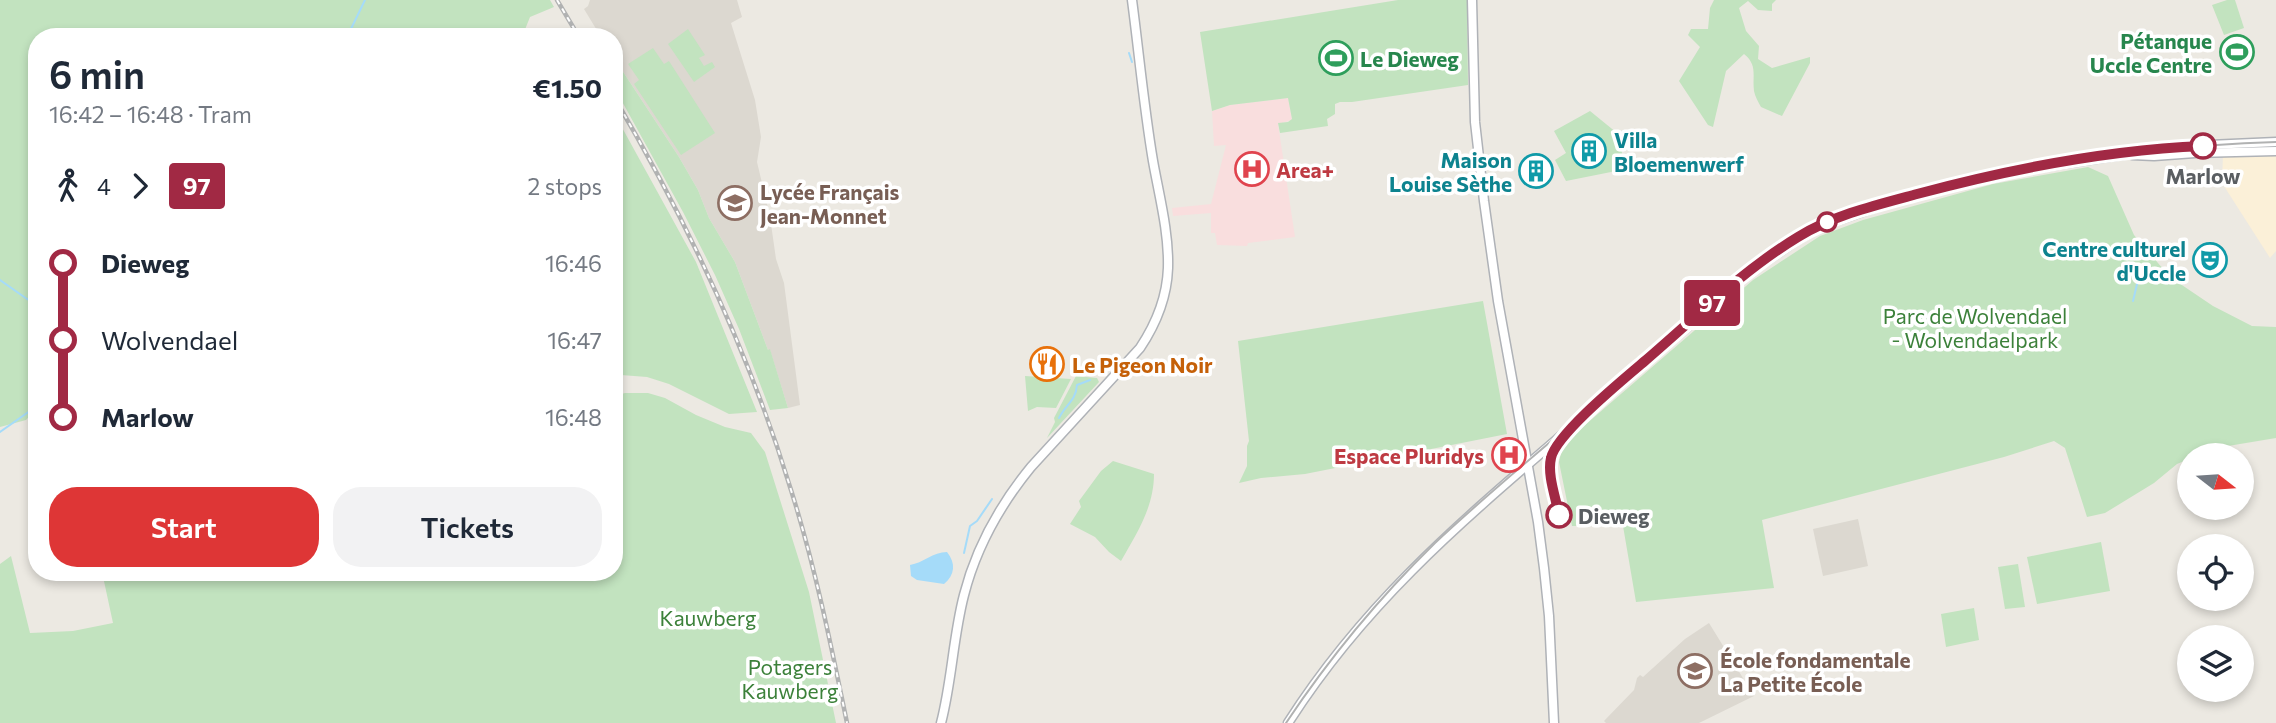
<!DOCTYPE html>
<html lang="en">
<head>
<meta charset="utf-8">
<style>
  body { margin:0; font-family:Commissioner,sans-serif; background:#f2f2f3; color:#1f2937; height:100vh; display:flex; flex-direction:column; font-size:26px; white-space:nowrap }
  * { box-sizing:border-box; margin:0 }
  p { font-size:23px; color:#747a83 }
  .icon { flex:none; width:38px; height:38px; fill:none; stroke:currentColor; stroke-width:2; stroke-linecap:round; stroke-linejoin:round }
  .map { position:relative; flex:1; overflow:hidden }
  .panel { position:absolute; left:28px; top:28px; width:595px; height:553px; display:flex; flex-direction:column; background:#fff; border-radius:28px; box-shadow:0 4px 10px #0003 }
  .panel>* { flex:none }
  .badge { padding:0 14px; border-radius:5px; font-size:24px; line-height:46px }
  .needle { width:46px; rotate:107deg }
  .tools { position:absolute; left:2177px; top:443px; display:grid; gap:14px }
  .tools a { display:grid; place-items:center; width:77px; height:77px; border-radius:50%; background:#fff; box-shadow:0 4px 10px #0003; font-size:35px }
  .map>.badge { position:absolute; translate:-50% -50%; box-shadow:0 0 0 4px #fff }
  .legs { display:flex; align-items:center; gap:10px; height:77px; padding:0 21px; font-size:23px }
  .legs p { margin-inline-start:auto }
  .head { display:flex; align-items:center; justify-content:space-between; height:119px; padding:0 21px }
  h1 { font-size:38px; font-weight:600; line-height:52px }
  .cta { display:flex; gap:14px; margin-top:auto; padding:14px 21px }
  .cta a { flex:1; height:80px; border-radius:28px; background:#de3636; color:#fff; font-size:28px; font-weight:600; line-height:80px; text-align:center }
  .cta a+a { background:#f2f2f3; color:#1f2937 }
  ul { padding:0 21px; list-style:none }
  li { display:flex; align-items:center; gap:24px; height:77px; font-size:26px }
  li i { display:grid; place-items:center; width:10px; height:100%; margin:0 9px; background:currentColor }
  li i::after { content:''; width:18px; height:18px; margin:-9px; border:5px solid; border-radius:50%; background:#fff }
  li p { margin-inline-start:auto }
  li:first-child i { background:linear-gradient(#0000 50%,currentColor 0) }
  li:last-child i { background:linear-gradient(currentColor 50%,#0000 0) }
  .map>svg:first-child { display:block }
</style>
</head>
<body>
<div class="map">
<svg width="2276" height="723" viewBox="0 0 2276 723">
  <rect width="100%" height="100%" fill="#ece9e2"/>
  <polygon fill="#fbf0d8" points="2223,154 2276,154 2276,251 2270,258 2222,183"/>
  <g fill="#dcd8d0">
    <polygon points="590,0 737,0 742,17 731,23 755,100 761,137 757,162 770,217 776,259 784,283 800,405 788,408 770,350 768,350 735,262 709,218 698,190 679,157 614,58 614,37 601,37 584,9 588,6"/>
    <polygon points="1858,519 1868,566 1823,576 1813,529"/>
    <polygon points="1709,623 1754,696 1699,723 1606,723 1604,721 1634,690 1637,678 1640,675 1643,677 1685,639"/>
  </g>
  <polygon fill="#f9dede" points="1288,98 1292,120 1278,124 1295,237 1248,243 1247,246 1217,245 1215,233 1211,233 1211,213 1173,216 1172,208 1211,204 1226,145 1214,146 1212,111 1230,105"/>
  <g fill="#c2e3bf">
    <polygon points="0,0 550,0 554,7 530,17 522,37 37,37 37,408 26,420 0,427"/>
    <polygon points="1398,0 1467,0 1468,85 1352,102 1340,102 1335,104 1335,114 1327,119 1328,126 1280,133 1278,123 1288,122 1292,119 1288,98 1230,105 1212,111 1200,32"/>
    <path d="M1714,0H1776L1772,4V11L1758,10L1748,1L1739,8L1746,31L1759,46L1758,59L1772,68L1810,57V63L1782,116L1761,107C1758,102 1755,96 1754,91C1752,76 1758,65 1744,54L1726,71L1713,127L1708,125L1679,81L1700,47L1688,35L1691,29H1708L1710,8Z"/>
    <polygon points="2227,0 2235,0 2244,28 2224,35 2212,5"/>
    <polygon points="688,29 705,55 699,58 704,66 712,62 715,67 694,82 668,44"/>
    <polygon points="653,48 664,64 669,61 715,133 681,155 634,84 639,80 628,64"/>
    <polygon points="614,58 679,157 698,190 709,218 735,262 768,350 770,349 788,408 770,410 739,329 715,275 683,212 614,87"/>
    <polygon points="1590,111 1617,133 1626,169 1566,181 1555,160 1566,153 1554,131"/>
    <polygon points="614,113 696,262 757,412 729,414 669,384 647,377 621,375 614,377"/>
    <polygon points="2088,167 2108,176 2134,235 2170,277 2213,306 2252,326 2276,327 2276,438 2216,448 2200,455 2189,455 2189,459 2177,464 2154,483 2105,513 2087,517 2065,448 2054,441 2004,457 1762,520 1774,588 1636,602 1623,526 1572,526 1559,462 1563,444 1753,280 1820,236 1863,220 1993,184"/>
    <polygon points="1483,301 1507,434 1305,474 1261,478 1239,483 1247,466 1247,446 1249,441 1238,341"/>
    <polygon points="1025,376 1071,379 1056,408 1037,407 1028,411"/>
    <polygon points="1076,376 1097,378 1099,382 1047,438 1055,422 1054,418"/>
    <polygon points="625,393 648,393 665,398 696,415 725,427 751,433 765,452 809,592 836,723 0,723 0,564 11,556 30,633 73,631 113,623 102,572 614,572 614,396"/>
    <path d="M1113,461L1154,474C1154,507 1137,533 1121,561L1109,552L1095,537L1070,524L1081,507L1079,501L1101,471Z"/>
    <polygon points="2101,542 2110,591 2037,604 2027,557"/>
    <polygon points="2018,564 2025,607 2005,609 1998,567"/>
    <polygon points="1974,608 1979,640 1946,647 1941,614"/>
  </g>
  <path fill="#a5dbf9" d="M947,552C956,563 955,575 944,584L917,580L911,576L910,565C923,563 933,552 947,552Z"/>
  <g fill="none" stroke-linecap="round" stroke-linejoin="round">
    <g stroke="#a5dbf9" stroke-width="2">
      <polyline points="347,37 365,0"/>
      <polyline points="1129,53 1132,62"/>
      <polyline points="0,280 27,299 37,303"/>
      <polyline points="2133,301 2138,280"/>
      <path d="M1059,418C1065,405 1076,401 1077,385L1090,380"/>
      <polyline points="0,432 37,406"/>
      <polyline points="964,553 970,526 977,521 992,499"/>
    </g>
    <g stroke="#afb2b7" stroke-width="11">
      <g id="secondary">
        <polyline points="1472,0 1475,122 1484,201 1498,301 1538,522 1544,568 1549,616 1554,723"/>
        <polyline points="2132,155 2154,156 2195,153 2276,151"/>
        <path d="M941,723C952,681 953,637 964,595C976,548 1000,505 1031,467L1140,348C1156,324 1167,297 1168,268C1169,232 1159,195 1153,161C1144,108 1139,53 1132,0"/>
        <path d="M1288,723C1365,602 1462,521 1569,429C1630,376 1691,323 1753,270L1797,240L1824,225L1882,205L1944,188L2036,168L2127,154L2130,151L2186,146L2276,142"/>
      </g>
    </g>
    <use href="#secondary" stroke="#fff" stroke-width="8"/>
    <g stroke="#b1b2b2" stroke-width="2">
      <path d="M1559,515C1554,489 1542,464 1561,441"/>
      <path d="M1286,723C1330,657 1379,598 1435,543C1501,481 1572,425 1639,366C1691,321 1749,262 1810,231C1846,212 1886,202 1925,192C2040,161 2157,146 2276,142"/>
    </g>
    <g stroke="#b1b2b2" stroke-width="4.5">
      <g id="rail">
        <polyline points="557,0 579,37"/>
        <path d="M614,97C687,221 749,352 791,490C815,566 831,645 847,723"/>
      </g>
    </g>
    <use href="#rail" stroke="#fff" stroke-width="2" stroke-dasharray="5" stroke-linecap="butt"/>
  </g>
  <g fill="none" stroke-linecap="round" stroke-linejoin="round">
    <g stroke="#fff" stroke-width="16">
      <path id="line-1" d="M1559,515C1556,498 1547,475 1551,458C1556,434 1625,378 1646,360C1695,318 1742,271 1798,237C1834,215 1876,205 1917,194C2010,169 2107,150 2203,146"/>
    </g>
    <use href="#line-1" stroke="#a12944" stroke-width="10"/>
  </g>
  <defs>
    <g id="stadium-ring" transform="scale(1.75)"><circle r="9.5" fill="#fff" stroke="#2e9e5b" stroke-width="1.5"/><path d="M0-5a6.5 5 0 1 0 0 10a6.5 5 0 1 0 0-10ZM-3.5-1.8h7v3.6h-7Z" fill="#2e9e5b"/></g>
    <g id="building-ring" transform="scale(1.75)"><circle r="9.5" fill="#fff" stroke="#0f9aa8" stroke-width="1.5"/><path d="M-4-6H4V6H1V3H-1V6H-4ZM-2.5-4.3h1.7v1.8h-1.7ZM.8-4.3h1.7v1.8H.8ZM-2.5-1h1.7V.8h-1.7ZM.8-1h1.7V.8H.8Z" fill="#0f9aa8"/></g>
    <g id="hospital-ring" transform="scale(1.75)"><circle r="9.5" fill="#fff" stroke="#e0444e" stroke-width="1.5"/><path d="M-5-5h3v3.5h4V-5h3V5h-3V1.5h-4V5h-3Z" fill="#e0444e"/></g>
    <g id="school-ring" transform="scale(1.75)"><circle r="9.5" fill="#fff" stroke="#8d6e63" stroke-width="1.5"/><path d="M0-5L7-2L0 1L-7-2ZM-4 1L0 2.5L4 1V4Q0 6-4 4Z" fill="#8d6e63"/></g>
    <g id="theatre-ring" transform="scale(1.75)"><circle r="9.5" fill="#fff" stroke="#0f9aa8" stroke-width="1.5"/><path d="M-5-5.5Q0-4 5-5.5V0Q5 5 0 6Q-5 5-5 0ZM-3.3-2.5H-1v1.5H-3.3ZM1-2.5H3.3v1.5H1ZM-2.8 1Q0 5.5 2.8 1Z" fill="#0f9aa8"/></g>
    <g id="restaurant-ring" transform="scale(1.75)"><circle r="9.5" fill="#fff" stroke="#e8710a" stroke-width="1.5"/><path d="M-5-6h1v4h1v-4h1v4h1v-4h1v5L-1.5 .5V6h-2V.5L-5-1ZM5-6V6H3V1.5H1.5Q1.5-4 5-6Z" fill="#e8710a"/></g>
  </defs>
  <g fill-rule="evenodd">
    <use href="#stadium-ring" x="2237" y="52"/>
    <use href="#stadium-ring" x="1336" y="58"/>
    <use href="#building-ring" x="1589" y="151"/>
    <use href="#hospital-ring" x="1252" y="169"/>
    <use href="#building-ring" x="1536" y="171"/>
    <use href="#school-ring" x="735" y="203"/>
    <use href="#theatre-ring" x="2210" y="260"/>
    <use href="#restaurant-ring" x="1047" y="364"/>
    <use href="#hospital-ring" x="1509" y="455"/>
    <use href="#school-ring" x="1695" y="671"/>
  </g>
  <g fill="#fff" stroke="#a12944" stroke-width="3.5">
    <circle cx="2203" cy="146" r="12"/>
    <circle cx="1827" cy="222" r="9"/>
    <circle cx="1559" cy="515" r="12"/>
  </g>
  <g text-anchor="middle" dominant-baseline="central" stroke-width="7" stroke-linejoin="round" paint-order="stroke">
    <g font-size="21" font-weight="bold" fill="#27864d" stroke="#fff" text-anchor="end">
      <text x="2212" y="40">Pétanque<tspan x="2212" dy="24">Uccle Centre</tspan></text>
      <text x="1360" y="58" text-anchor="start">Le Dieweg</text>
    </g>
    <g font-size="21" font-weight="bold" fill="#0d838f" stroke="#fff" text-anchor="end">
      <text x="1614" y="139" text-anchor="start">Villa<tspan x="1614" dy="24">Bloemenwerf</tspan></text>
      <text x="1512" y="159">Maison<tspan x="1512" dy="24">Louise Sèthe</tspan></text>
      <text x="2186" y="248">Centre culturel<tspan x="2186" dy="24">d'Uccle</tspan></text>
    </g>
    <g font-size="21" font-weight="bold" fill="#be3a42" stroke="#fff" text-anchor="start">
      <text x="1276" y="169">Area+</text>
      <text x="1484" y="455" text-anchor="end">Espace Pluridys</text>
    </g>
    <g font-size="21" font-weight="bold" fill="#5a5e62" stroke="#fff">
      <text x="2203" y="175">Marlow</text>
      <text x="1578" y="515" text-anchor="start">Dieweg</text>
    </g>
    <g font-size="21" font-weight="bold" fill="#785e54" stroke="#fff" text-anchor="start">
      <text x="760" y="191">Lycée Français<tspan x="760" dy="24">Jean-Monnet</tspan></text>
      <text x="1720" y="659">École fondamentale<tspan x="1720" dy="24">La Petite École</tspan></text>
    </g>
    <g font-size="21" fill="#3c813a" stroke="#fff">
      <text x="1975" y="315">Parc de Wolvendael<tspan x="1975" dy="24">- Wolvendaelpark</tspan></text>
      <text x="708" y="617">Kauwberg</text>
      <text x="790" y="666">Potagers<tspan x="790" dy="24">Kauwberg</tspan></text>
    </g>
    <g font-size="21" font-weight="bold" fill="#c56008" stroke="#fff" text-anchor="start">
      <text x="1072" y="364">Le Pigeon Noir</text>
    </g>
  </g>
</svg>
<div class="tools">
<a><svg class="needle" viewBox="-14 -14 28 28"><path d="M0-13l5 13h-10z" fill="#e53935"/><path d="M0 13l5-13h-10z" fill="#747a83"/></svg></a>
<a><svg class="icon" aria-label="locate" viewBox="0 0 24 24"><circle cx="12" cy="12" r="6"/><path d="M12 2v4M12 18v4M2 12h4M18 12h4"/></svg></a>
<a><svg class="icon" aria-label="layers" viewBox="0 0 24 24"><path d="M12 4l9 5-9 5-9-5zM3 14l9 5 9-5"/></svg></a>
</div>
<b class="badge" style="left:1712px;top:303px;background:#a12944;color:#fff">97</b>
<section class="panel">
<div class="head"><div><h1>6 min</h1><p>16:42 – 16:48 · Tram</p></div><b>€1.50</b></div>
<div class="legs"><svg class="icon" aria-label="walk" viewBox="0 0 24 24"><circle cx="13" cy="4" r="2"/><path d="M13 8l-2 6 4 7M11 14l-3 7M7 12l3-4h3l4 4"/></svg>4<svg class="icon" aria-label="forward" viewBox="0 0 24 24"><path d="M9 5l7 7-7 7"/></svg><b class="badge" style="background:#a12944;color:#fff">97</b><p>2 stops</p></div>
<ul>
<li><i style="color:#a12944"></i><b>Dieweg</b><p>16:46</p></li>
<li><i style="color:#a12944"></i><span>Wolvendael</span><p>16:47</p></li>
<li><i style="color:#a12944"></i><b>Marlow</b><p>16:48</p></li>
</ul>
<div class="cta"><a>Start</a><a>Tickets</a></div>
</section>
</div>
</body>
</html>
